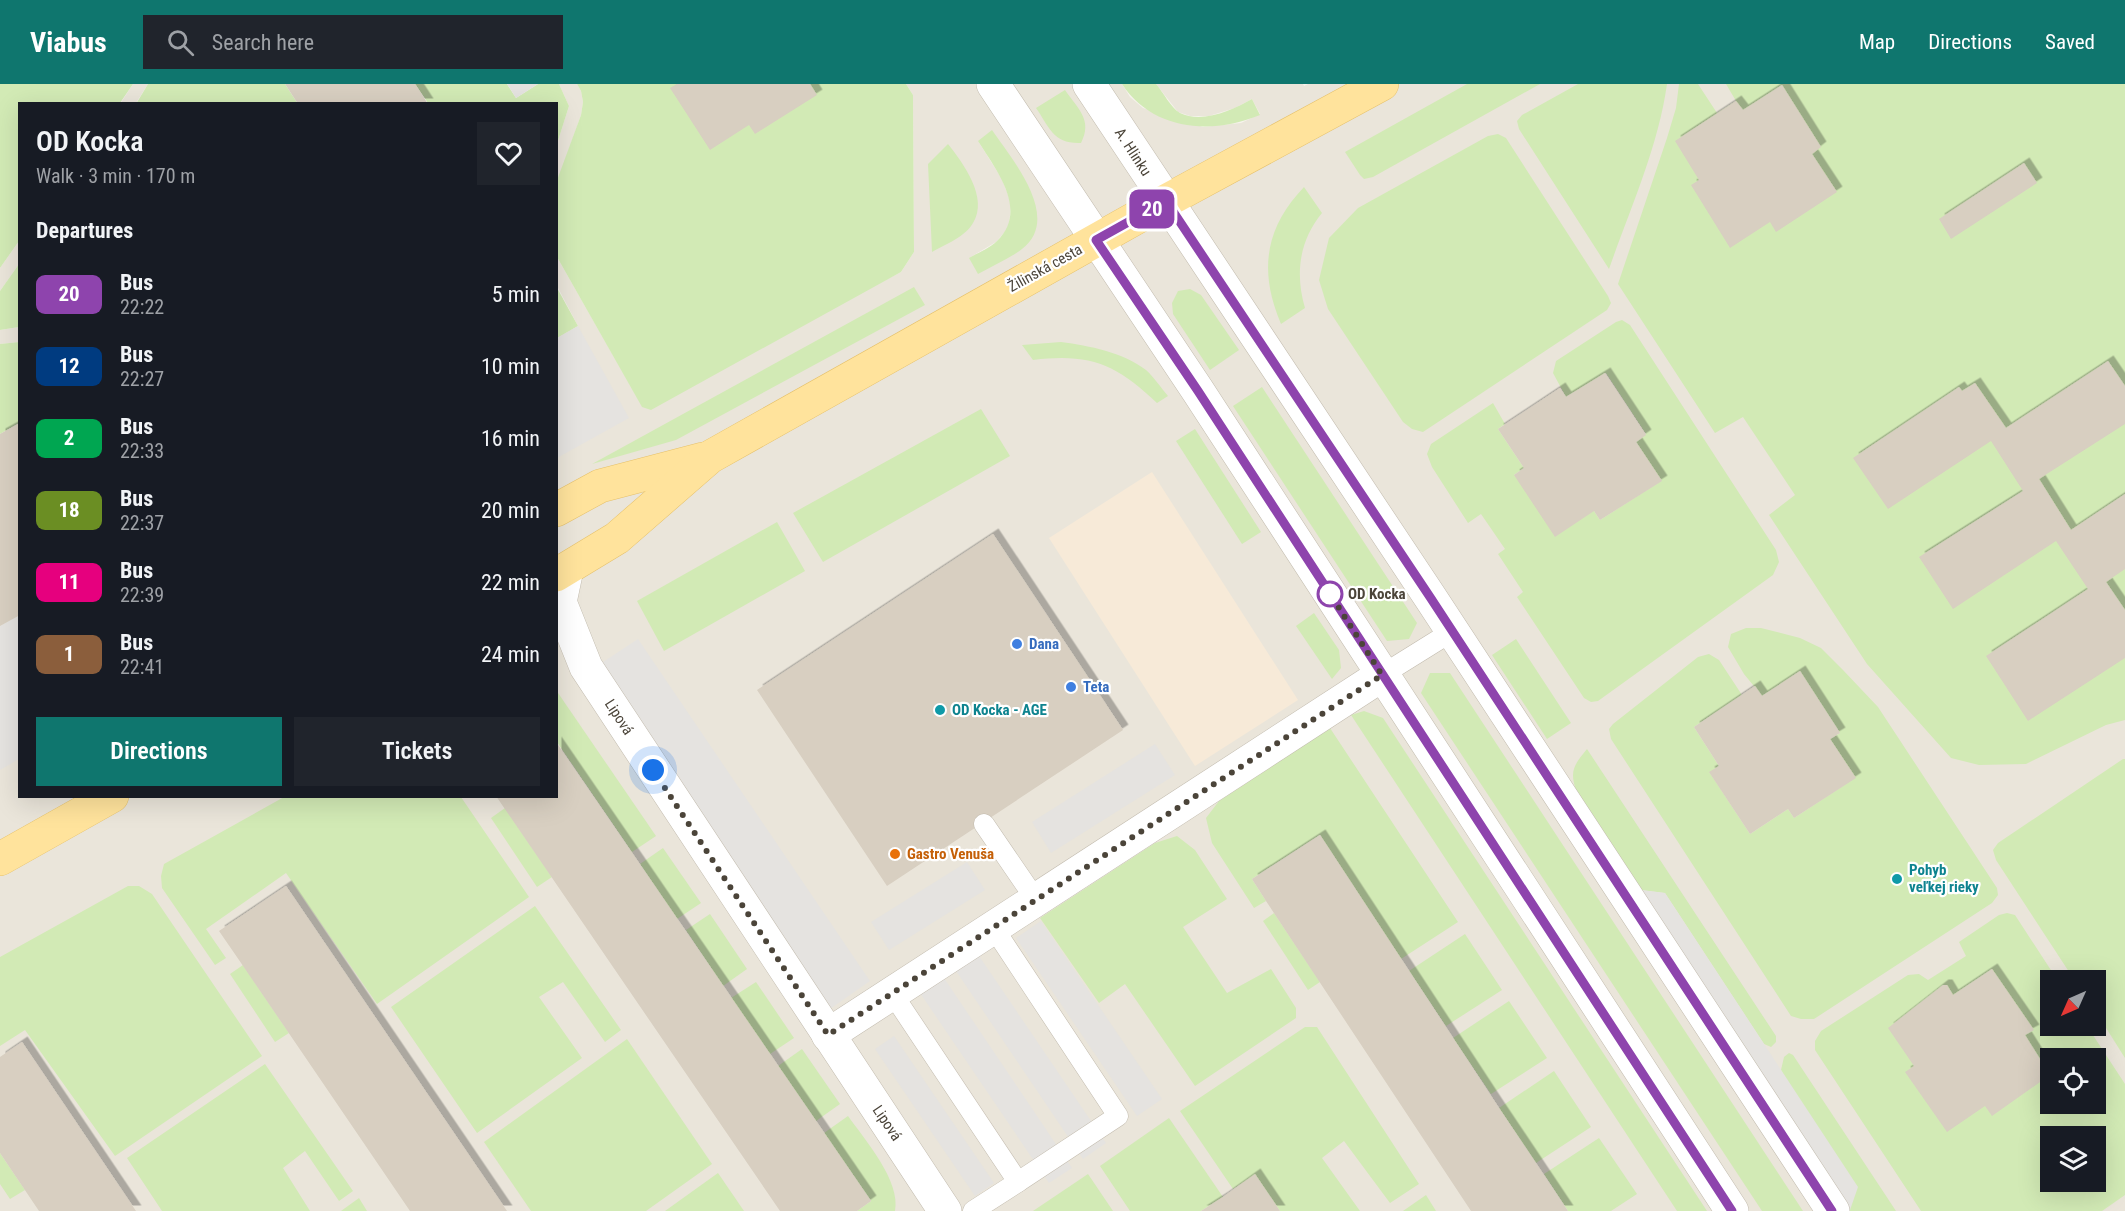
<!DOCTYPE html>
<html lang="en">
<head>
<meta charset="utf-8">
<style>
  body { margin:0; font-family:"Roboto Condensed",sans-serif; background:#20242c; color:#f1f3f6; height:100vh; display:flex; flex-direction:column; font-size:22px; white-space:nowrap }
  * { box-sizing:border-box; margin:0 }
  p { font-size:20px; color:#9ea1a6 }
  .icon { flex:none; width:33px; height:33px; fill:none; stroke:currentColor; stroke-width:2; stroke-linecap:round; stroke-linejoin:round }
  .map { position:relative; flex:1; overflow:hidden }
  .sheet { position:absolute; left:18px; top:18px; width:540px; height:696px; display:flex; flex-direction:column; background:#171b24; border-radius:0px; box-shadow:0 6px 24px #0002 }
  .sheet>* { flex:none }
  .badge { padding:0 12px; border-radius:9px; font-size:21px; line-height:39px }
  .needle { width:39px; rotate:225deg }
  .tools { position:absolute; left:2040px; top:886px; display:grid; gap:12px }
  .tools a { display:grid; place-items:center; width:66px; height:66px; border-radius:0px; background:#171b24; box-shadow:0 6px 24px #0002; font-size:30px }
  .you { position:absolute; width:30px; height:30px; margin:-15px; border:4px solid #fff; border-radius:50%; background:#1a73e8; box-shadow:0 0 0 9px #1a73e833 }
  .map>.badge { position:absolute; translate:-50% -50%; box-shadow:0 0 0 3px #fff }
  h2 { padding:0 18px; font-size:22px; line-height:54px }
  .round { display:grid; place-items:center; flex:none; width:63px; height:63px; border-radius:0px; background:#20242c }
  .head { display:flex; align-items:center; justify-content:space-between; height:102px; padding:0 18px }
  h1 { font-size:28px; font-weight:600; line-height:45px }
  .action { display:flex; gap:12px; margin-top:auto; padding:12px 18px }
  .action a { flex:1; height:69px; border-radius:0px; background:#0f766e; color:#fff; font-size:24px; font-weight:600; line-height:69px; text-align:center }
  .action a+a { background:#20242c; color:#f1f3f6 }
  ul { padding:0; list-style:none }
  li { display:flex; align-items:center; gap:18px; height:72px; padding:0 18px }
  li div { flex:1 }
  li b { display:block; font-size:22px }
  li em { font-style:normal }
  li .badge { min-width:66px; font-weight:700; text-align:center }
  header { display:flex; align-items:center; gap:36px; box-sizing:border-box; height:84px; padding:0 30px; background:#0f766e; color:#fff }
  header strong { font-size:28px }
  nav { display:flex; gap:33px; margin-inline-start:auto; font-size:21px }
  .search { width:420px; height:54px; background:#20242c; display:flex; align-items:center; gap:15px; box-sizing:border-box; padding:0 21px; border-radius:0px; color:#9ea1a6; font-size:22px }
  .map>svg:first-child { display:block }
</style>
</head>
<body>
<header>
<strong>Viabus</strong>
<div class="search"><svg class="icon" aria-label="search" viewBox="0 0 24 24"><circle cx="10" cy="10" r="6"/><path d="M15 15l6 6"/></svg>Search here</div>
<nav><a>Map</a><a>Directions</a><a>Saved</a></nav>
</header>
<div class="map">
<svg width="2125" height="1127" viewBox="0 0 2125 1127">
  <defs>
    <filter id="shadow"><feDropShadow dx="5.5" dy="-5.5" stdDeviation="0" flood-color="#0004"/></filter>
  </defs>
  <rect width="100%" height="100%" fill="#f6f3ec"/>
  <g fill="#eae5da" fill-rule="evenodd">
    <polygon points="133,0 148,0 136,19 120,20"/>
    <polygon points="559,0 577,0 581,7 583,18 581,31 557,99 557,60 569,22"/>
    <path d="M906,0H1122L1130,13L1143,24L1203,43L1241,39L1260,30L1252,15L1235,24L1209,32H1190L1178,28L1156,0H1303L1304,2L1308,0H2125V1127H0V350L19,339L20,712H556V254L578,242L557,202V173L642,322L901,188L914,168L913,11ZM978,57L1037,138L969,174L996,158L1009,143L1011,119L1002,95ZM2050,897H2096V942H2050ZM2050,975H2096V1020H2050ZM2050,1053H2096V1098H2050Z"/>
    <polygon points="19,157 19,180 0,207 0,184"/>
    <polygon points="19,243 19,258 0,260 0,246"/>
  </g>
  <polygon fill="#f7ead8" points="1152,388 1298,616 1195,682 1049,454"/>
  <g fill="#d2eab5" fill-rule="evenodd">
    <polygon points="0,0 133,0 120,19 20,20 19,157 0,184"/>
    <polygon points="148,0 285,0 298,20 136,20"/>
    <polygon points="415,0 507,0 516,14 538,0 559,0 569,22 557,60 556,20 428,19"/>
    <polygon points="577,0 906,0 913,11 914,168 901,188 651,326 642,323 557,173 556,99 581,31 583,18 581,7"/>
    <path d="M1122,0H1156C1163,8 1171,24 1180,29C1202,40 1233,26 1252,15L1260,31C1212,51 1153,47 1122,0Z"/>
    <polygon points="1467,0 1540,0 1373,93 1364,95 1360,91 1345,68"/>
    <path d="M1578,0H1667C1658,64 1630,125 1609,185L1519,45L1517,37L1522,31Z"/>
    <polygon points="1679,0 1698,0 1717,29 1736,17 1726,0 2125,0 2125,636 2106,641 2026,680 1979,681 1951,674 1867,580 1769,431 1795,411 1743,333 1715,349 1618,200 1667,54 1676,24"/>
    <path d="M1065,6C1078,25 1093,36 1081,59C1053,60 1050,44 1036,24Z"/>
    <path d="M992,46C1011,74 1063,134 1022,165C1009,175 992,182 978,190L969,174C978,169 990,164 997,157C1029,126 996,86 978,57Z"/>
    <polygon points="1498,50 1506,54 1608,212 1611,219 1607,226 1423,348 1412,345 1403,338 1328,225 1319,196 1329,154 1358,124 1488,52"/>
    <path d="M948,60C963,79 989,114 973,139C965,153 946,160 932,168L928,80Z"/>
    <path d="M1304,103L1322,129C1299,157 1295,190 1305,224L1281,240C1259,188 1264,145 1304,103Z"/>
    <polygon points="19,180 19,243 0,246 0,207"/>
    <polygon points="556,202 578,242 557,254 556,254"/>
    <polygon points="914,203 925,221 676,356 592,380"/>
    <polygon points="1190,205 1201,211 1239,266 1210,286 1173,230 1172,219 1178,207"/>
    <polygon points="1622,236 1630,241 1776,466 1779,478 1773,491 1598,617 1591,618 1584,614 1517,513 1523,508 1498,470 1505,465 1481,430 1468,439 1432,383 1427,370 1431,360 1493,319 1505,340 1498,345 1524,384 1514,391 1594,427 1600,436 1661,397 1636,358 1646,350 1606,289 1566,313 1553,289 1556,277 1616,238"/>
    <polygon points="19,258 19,339 0,350 0,260"/>
    <path d="M1061,258C1090,262 1122,268 1146,286C1154,293 1161,304 1168,312L1157,319C1116,280 1090,269 1033,276L1022,261Z"/>
    <polygon points="1262,303 1417,539 1409,555 1387,557 1233,322"/>
    <polygon points="981,325 1010,372 823,478 793,429"/>
    <polygon points="1195,345 1261,448 1242,460 1176,357"/>
    <polygon points="777,438 805,487 664,567 637,517"/>
    <polygon points="1314,529 1339,566 1341,584 1332,595 1296,542"/>
    <polygon points="1746,544 1761,544 1800,554 1821,564 1843,586 1878,623 1997,804 1998,811 1992,819 1814,935 1801,935 1791,932 1611,655 1609,645 1613,640 1698,573 1709,570 1719,576 1742,611 1694,643 1719,682 1710,689 1750,750 1788,725 1794,734 1855,694 1830,655 1840,649 1800,588 1762,612 1744,590 1728,563 1731,550"/>
    <polygon points="1516,555 1571,639 1547,655 1492,571"/>
    <polygon points="1430,589 1450,589 1803,1127 1762,1127 1421,609"/>
    <polygon points="556,606 656,752 632,768 557,658"/>
    <polygon points="1364,627 1383,634 1707,1127 1677,1127 1351,631"/>
    <polygon points="1330,644 1458,838 1401,875 1320,751 1252,795 1266,817 1254,824 1212,759 1206,734 1219,717"/>
    <path d="M1587,665L1776,952V958L1771,963L1764,960L1665,809L1641,806L1576,706C1569,686 1575,680 1587,665Z"/>
    <polygon points="2123,675 2125,675 2125,974 2096,928 2096,897 2075,897 1996,776 1993,766 1998,759"/>
    <polygon points="284,713 461,713 529,813 377,920 286,789 206,845 226,874 215,881 162,804 161,792 164,780"/>
    <polygon points="505,724 552,793 537,803 491,734"/>
    <polygon points="1177,752 1195,766 1227,815 1183,843 1227,909 1271,885 1296,924 1296,934 1195,1002 1125,900 1099,919 1040,834 1155,759"/>
    <polygon points="663,764 701,819 677,835 640,780"/>
    <polygon points="128,802 139,802 152,810 262,972 115,1072 25,946 0,962 0,873"/>
    <polygon points="535,822 621,946 605,958 563,898 539,913 582,974 477,1049 391,923"/>
    <polygon points="1274,829 1320,898 1308,906 1263,837"/>
    <path d="M2007,829L2015,831L2058,897H2050V942H2087L2125,1000V1111L2102,1127H1921L1815,966V957L1821,947L1908,891L1919,890L1928,896L1966,872L1959,858L1999,831ZM2050,975H2096V1020H2050ZM2050,1053H2096V1098H2050Z"/>
    <polygon points="710,830 747,885 723,902 686,846"/>
    <polygon points="1465,850 1502,906 1446,942 1409,887"/>
    <polygon points="243,881 289,949 275,958 230,890"/>
    <polygon points="756,898 794,954 770,970 731,914"/>
    <polygon points="1509,917 1547,974 1491,1010 1453,954"/>
    <polygon points="1305,943 1317,943 1419,1100 1390,1119 1344,1057 1322,1074 1360,1127 1280,1127 1255,1091 1233,1105 1180,1027"/>
    <polygon points="627,955 712,1080 646,1127 531,1127 484,1058"/>
    <polygon points="802,965 840,1020 816,1037 778,982"/>
    <polygon points="1789,969 1793,971 1896,1127 1850,1127 1781,986 1784,973"/>
    <polygon points="265,980 353,1107 339,1117 305,1067 283,1084 310,1127 162,1127 127,1074"/>
    <polygon points="1554,987 1591,1043 1536,1079 1499,1024"/>
    <path d="M848,1032C865,1056 901,1097 895,1127H857L871,1117L824,1049Z"/>
    <polygon points="1169,1034 1223,1113 1201,1127 1130,1127 1100,1082"/>
    <polygon points="1599,1054 1637,1110 1611,1127 1568,1127 1544,1090"/>
    <polygon points="0,1069 25,1106 10,1115 0,1100"/>
    <polygon points="718,1089 744,1127 665,1127"/>
    <polygon points="1088,1090 1113,1127 1033,1127"/>
    <polygon points="1426,1111 1436,1127 1403,1127"/>
    <polygon points="359,1114 367,1127 341,1127"/>
  </g>
  <g fill="#e5e3e0">
    <polygon points="507,0 538,0 516,14"/>
    <polygon points="578,242 629,334 557,374 557,254"/>
    <polygon points="19,531 19,675 0,686 0,542"/>
    <polygon points="638,555 870,897 830,925 600,580"/>
    <polygon points="1155,660 1175,691 1051,769 1032,738"/>
    <polygon points="967,778 985,806 889,866 871,838"/>
    <polygon points="1641,806 1665,809 1858,1103 1850,1126"/>
    <polygon points="1041,837 1162,1015 1137,1032 1016,854"/>
    <polygon points="975,866 1106,1059 1083,1075 952,881"/>
    <polygon points="942,891 1072,1084 1049,1099 918,906"/>
    <polygon points="894,952 994,1099 975,1112 875,965"/>
  </g>
  <g fill="#d8cfc1" filter="url(#shadow)">
    <polygon points="285,0 415,0 428,20 298,20"/>
    <polygon points="677,0 810,0 817,11 755,50 749,41 710,66 670,4"/>
    <polygon points="1782,1 1821,63 1812,70 1837,108 1776,148 1770,138 1730,164 1691,101 1699,96 1675,57 1736,17 1743,26"/>
    <polygon points="2024,79 2037,99 1951,155 1939,135"/>
    <polygon points="2108,277 2125,302 2125,340 2039,395 2071,446 2125,410 2125,485 2106,498 2125,526 2125,574 2028,637 1986,572 2088,505 2056,457 1953,525 1919,473 2023,407 1991,357 1888,425 1853,374 1959,303 1962,307 1975,299 2006,344"/>
    <polygon points="1605,289 1646,351 1636,358 1662,397 1600,436 1594,427 1555,453 1514,391 1524,384 1498,345 1560,304 1566,313"/>
    <polygon points="20,339 20,531 0,542 0,350"/>
    <polygon points="993,450 1123,646 887,802 757,606"/>
    <polygon points="1800,587 1840,649 1830,655 1856,694 1794,734 1788,725 1750,750 1709,688 1719,682 1694,643 1755,602 1762,612"/>
    <polygon points="556,658 871,1117 857,1127 780,1127 496,712 556,712"/>
    <polygon points="1320,751 1499,1024 1568,1127 1471,1127 1266,817 1252,795"/>
    <polygon points="286,802 507,1127 410,1127 239,876 219,847"/>
    <polygon points="1992,885 2034,946 2025,951 2050,991 1992,1032 1985,1022 1947,1048 1905,988 1914,982 1888,944 1943,901 1947,901 1953,911"/>
    <polygon points="22,958 136,1127 39,1127 0,1069 0,973"/>
    <polygon points="1255,1090 1280,1127 1201,1127 1223,1113"/>
  </g>
  <g fill="none" stroke-linecap="round" stroke-linejoin="round">
    <g stroke="#c2bbae" stroke-width="21">
      <g id="service">
        <polyline points="1382,591 1451,548"/>
        <polyline points="984,740 1036,816"/>
        <polyline points="892,909 1018,1098 1118,1032 993,843"/>
        <polyline points="973,1127 1018,1098"/>
      </g>
    </g>
    <g stroke="#c2bbae" stroke-width="34">
      <g id="minor">
        <polyline points="993,0 1198,307 1732,1127"/>
        <polyline points="1089,0 1430,513 1833,1127"/>
        <polyline points="567,485 560,518 586,583 945,1127"/>
        <polyline points="828,951 1382,591"/>
      </g>
    </g>
    <g stroke="#e6c16a" stroke-width="34">
      <g id="primary">
        <polyline points="556,426 600,402 703,375"/>
        <polyline points="556,491 617,454 710,373 1166,117 1382,0"/>
        <polyline points="0,775 112,712"/>
      </g>
    </g>
    <use href="#service" stroke="#fff" stroke-width="20"/>
    <use href="#minor" stroke="#fff" stroke-width="33"/>
    <use href="#primary" stroke="#ffe39c" stroke-width="33"/>
  </g>
  <g fill="none" stroke-linecap="round" stroke-linejoin="round">
    <g stroke="#fff" stroke-width="14">
      <polyline id="line" points="1732,1127 1198,307 1096,156 1166,117 1430,513 1832,1127"/>
    </g>
    <use href="#line" stroke="#8e44ad" stroke-width="9"/>
    <polyline stroke="#4b4439" stroke-width="6" stroke-dasharray="0 10.8" points="653,686 828,951 1382,591 1330,510"/>
  </g>
  <circle fill="#fff" stroke="#8e44ad" stroke-width="3" cx="1330" cy="510" r="12"/>
  <g fill="#3f7fe0" stroke="#fff" stroke-width="2">
    <circle cx="1017" cy="560" r="6"/>
    <circle cx="1071" cy="603" r="6"/>
  </g>
  <g fill="#0f9aa8" stroke="#fff" stroke-width="2">
    <circle cx="940" cy="626" r="6"/>
    <circle cx="1897" cy="795" r="6"/>
  </g>
  <circle fill="#e8710a" stroke="#fff" stroke-width="2" cx="895" cy="770" r="6"/>
  <g text-anchor="middle" dominant-baseline="central" stroke-width="4.5" stroke-linejoin="round" paint-order="stroke">
    <g font-size="15" fill="#4b4439" stroke="#fff">
      <text transform="translate(1133 68) rotate(57)">A. Hlinku</text>
      <text transform="translate(1045 184) rotate(-29)">Žilinská cesta</text>
      <text transform="translate(619 633) rotate(57)">Lipová</text>
      <text transform="translate(887 1039) rotate(56)">Lipová</text>
    </g>
    <g font-size="15" font-weight="bold" fill="#4b4439" stroke="#fff" text-anchor="start">
      <text x="1348" y="510">OD Kocka</text>
    </g>
    <g font-size="15" font-weight="bold" fill="#366cbe" stroke="#fff" text-anchor="start">
      <text x="1029" y="560">Dana</text>
      <text x="1083" y="603">Teta</text>
    </g>
    <g font-size="15" font-weight="bold" fill="#0d838f" stroke="#fff" text-anchor="start">
      <text x="952" y="626">OD Kocka - AGE</text>
      <text x="1909" y="786">Pohyb<tspan x="1909" dy="17">veľkej rieky</tspan></text>
    </g>
    <g font-size="15" font-weight="bold" fill="#c56008" stroke="#fff" text-anchor="start">
      <text x="907" y="770">Gastro Venuša</text>
    </g>
  </g>
</svg>
<div class="tools">
<a><svg class="needle" viewBox="-14 -14 28 28"><path d="M0-13l5 13h-10z" fill="#e53935"/><path d="M0 13l5-13h-10z" fill="#9ea1a6"/></svg></a>
<a><svg class="icon" aria-label="locate" viewBox="0 0 24 24"><circle cx="12" cy="12" r="6"/><path d="M12 2v4M12 18v4M2 12h4M18 12h4"/></svg></a>
<a><svg class="icon" aria-label="layers" viewBox="0 0 24 24"><path d="M12 4l9 5-9 5-9-5zM3 14l9 5 9-5"/></svg></a>
</div>
<div class="you" style="left:653px;top:686px"></div>
<b class="badge" style="left:1152px;top:125px;background:#8e44ad;color:#fff">20</b>
<section class="sheet">
<div class="head"><div><h1>OD Kocka</h1><p>Walk · 3 min · 170 m</p></div><a class="round"><svg class="icon" aria-label="heart" viewBox="0 0 24 24"><path d="M12 20l-8-8c-3-5 5-10 8-4 3-6 11-1 8 4z"/></svg></a></div>
<h2>Departures</h2>
<ul>
<li><span class="badge" style="background:#8e44ad;color:#fff">20</span><div><b>Bus</b><p>22:22</p></div><em>5 min</em></li>
<li><span class="badge" style="background:#003b80;color:#fff">12</span><div><b>Bus</b><p>22:27</p></div><em>10 min</em></li>
<li><span class="badge" style="background:#00a651;color:#fff">2</span><div><b>Bus</b><p>22:33</p></div><em>16 min</em></li>
<li><span class="badge" style="background:#6b8e23;color:#fff">18</span><div><b>Bus</b><p>22:37</p></div><em>20 min</em></li>
<li><span class="badge" style="background:#e6007e;color:#fff">11</span><div><b>Bus</b><p>22:39</p></div><em>22 min</em></li>
<li><span class="badge" style="background:#8b5e3c;color:#fff">1</span><div><b>Bus</b><p>22:41</p></div><em>24 min</em></li>
</ul>
<div class="action"><a>Directions</a><a>Tickets</a></div>
</section>
</div>
</body>
</html>
